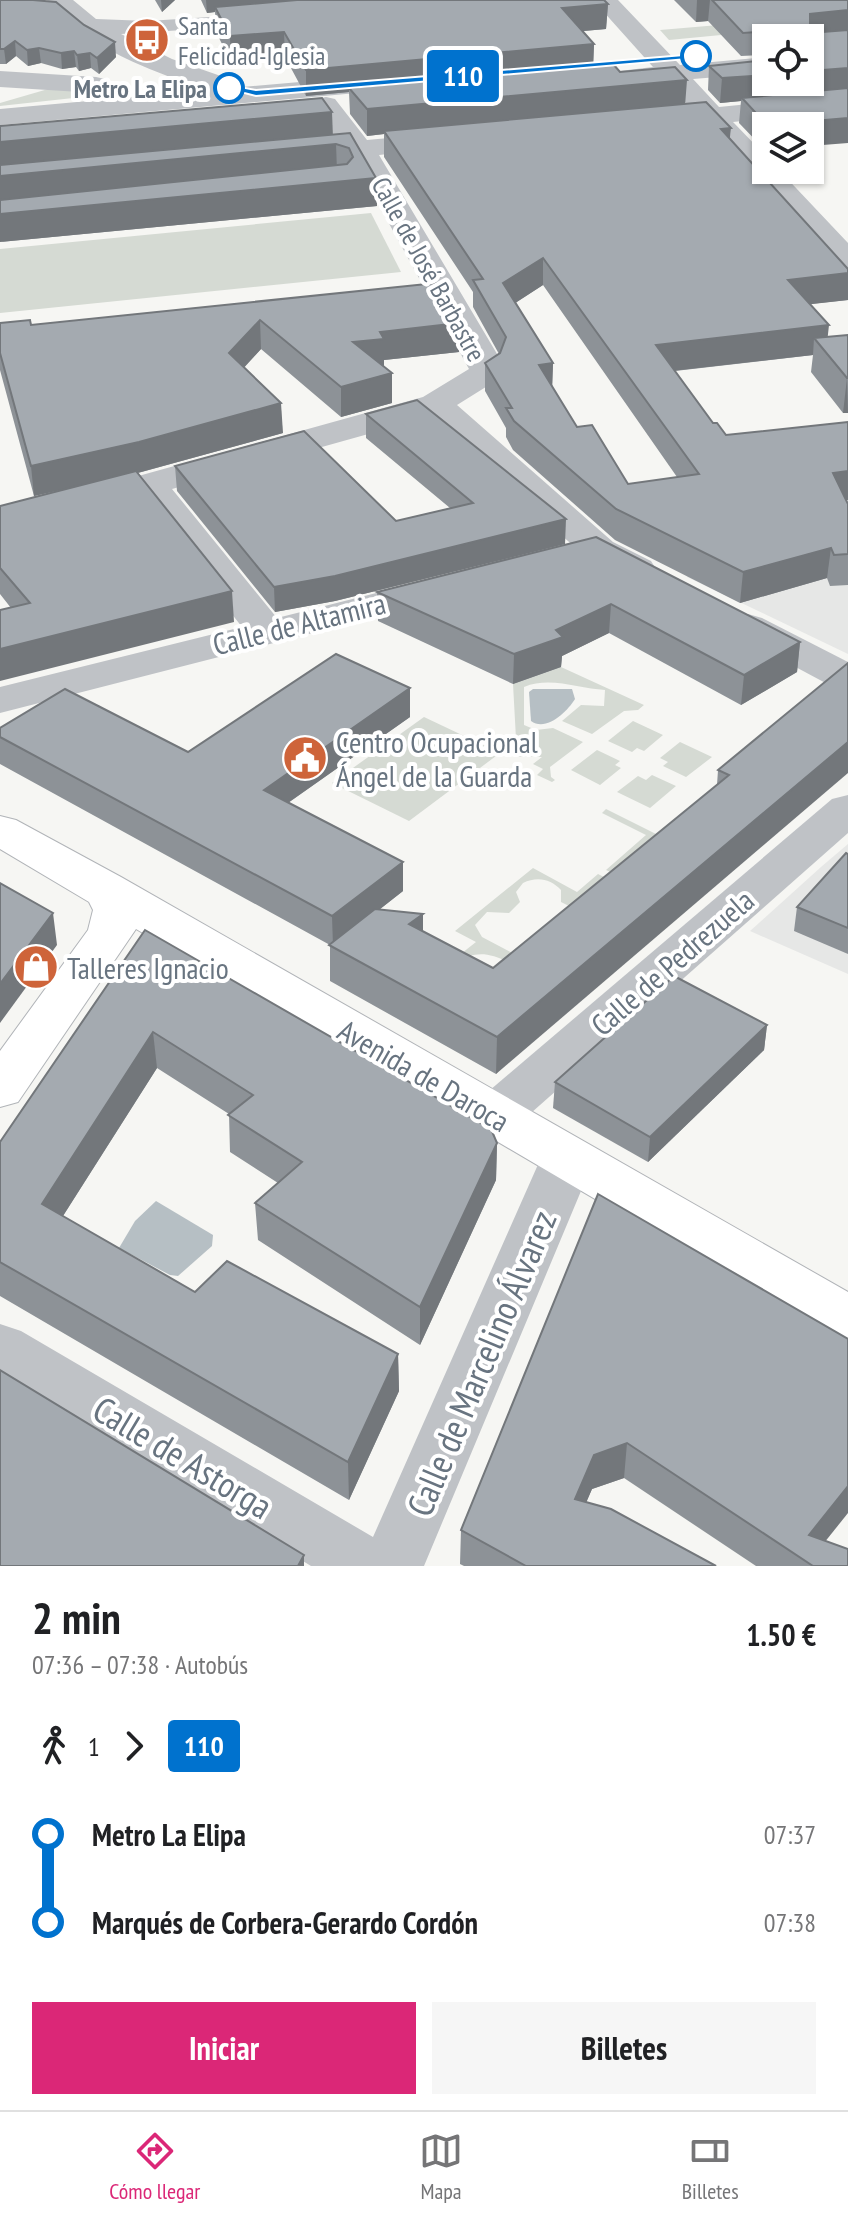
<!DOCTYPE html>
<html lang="es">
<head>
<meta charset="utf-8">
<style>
  body { margin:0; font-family:"PT Sans Narrow",sans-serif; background:#f6f6f6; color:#202124; height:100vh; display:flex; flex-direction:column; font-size:30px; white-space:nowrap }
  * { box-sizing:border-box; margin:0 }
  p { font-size:26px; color:#757577 }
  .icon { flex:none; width:44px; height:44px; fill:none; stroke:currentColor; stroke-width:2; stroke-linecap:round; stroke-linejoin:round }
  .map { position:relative; height:1566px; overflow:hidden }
  .panel { display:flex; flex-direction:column; background:#fff; flex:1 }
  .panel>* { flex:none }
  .badge { padding:0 16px; border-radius:6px; font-size:28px; line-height:52px }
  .controls { position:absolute; left:752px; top:24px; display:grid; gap:16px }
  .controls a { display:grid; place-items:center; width:72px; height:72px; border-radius:0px; background:#fff; box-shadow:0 2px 6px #0004; font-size:40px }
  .map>.badge { position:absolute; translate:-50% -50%; box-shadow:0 0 0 4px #fff }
  .legs { display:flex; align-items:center; gap:12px; height:88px; padding:0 32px; font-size:26px }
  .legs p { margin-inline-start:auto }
  .overview { display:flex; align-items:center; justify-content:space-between; height:136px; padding:0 32px }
  h1 { font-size:44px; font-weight:600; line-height:60px }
  .button { display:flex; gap:16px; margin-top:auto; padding:16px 32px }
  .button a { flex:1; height:92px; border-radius:0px; background:#db2777; color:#fff; font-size:32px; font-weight:600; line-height:92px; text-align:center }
  .button a+a { background:#f6f6f6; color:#202124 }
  ul { padding:0 32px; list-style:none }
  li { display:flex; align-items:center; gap:28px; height:88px; font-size:30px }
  li i { display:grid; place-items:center; width:12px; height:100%; margin:0 10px; background:currentColor }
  li i::after { content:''; width:20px; height:20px; margin:-10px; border:6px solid; border-radius:50%; background:#fff }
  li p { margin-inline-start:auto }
  li:first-child i { background:linear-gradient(#0000 50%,currentColor 0) }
  li:last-child i { background:linear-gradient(currentColor 50%,#0000 0) }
  .dock { display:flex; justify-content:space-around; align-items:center; height:112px; border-top:2px solid #e0e0e0; background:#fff; font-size:22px; color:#757577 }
  .dock a { display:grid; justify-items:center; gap:4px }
  .dock .active { color:#db2777 }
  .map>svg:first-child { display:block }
</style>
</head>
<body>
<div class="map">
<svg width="848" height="1566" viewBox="0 0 848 1566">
  <rect width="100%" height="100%" fill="#f6f6f3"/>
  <g fill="#e6e7e6">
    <polygon points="848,525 848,654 687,577 689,569"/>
    <polygon points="848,844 848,974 750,931 821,867"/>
  </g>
  <g fill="#d5dad3">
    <polygon points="754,22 763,31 669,40 660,30"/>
    <polygon points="55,87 110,94 0,106 0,103"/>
    <polygon points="371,213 401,272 0,313 0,249"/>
    <path d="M561,667L644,705L638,710L624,711L592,734L562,721L581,705L604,706L605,690C579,689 551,676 524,687V725L536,730L553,728L583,742L550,767L551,777L555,780L552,782L537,775L543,769L533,764L542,757H517L513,684Z"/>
    <polygon points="424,717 500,753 409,821 332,783"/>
    <polygon points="633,721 663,735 644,751 637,748 632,752 608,741"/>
    <polygon points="680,742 712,757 686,777 663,766 668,762 660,758"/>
    <polygon points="597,750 620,761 615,765 621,768 600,785 571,770"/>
    <polygon points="652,775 676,786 650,808 617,792 638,776 646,780"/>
    <polygon points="606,809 656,834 617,867 617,875 606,870 646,835 602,813"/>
    <path d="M533,868L577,892L598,874L604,877L569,906L561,902V890C551,879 537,876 523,883L516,892L520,902L509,913L487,912L475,925L482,937L522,958L514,965C474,943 465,958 429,979L476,942L455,931Z"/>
  </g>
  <g fill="#b6bfc4">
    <path d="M533,689H572L575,699C567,712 546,732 531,721L529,692Z"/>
    <polygon points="156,1201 213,1235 212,1246 178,1276 170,1275 119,1248 135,1221"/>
  </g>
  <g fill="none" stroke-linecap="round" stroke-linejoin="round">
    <g stroke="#b1b4b8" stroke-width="2">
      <polygon id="major" points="0,816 16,820 121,877 848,1292 848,1343 828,1336 136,929 18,1102 0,1107 0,1051 88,930 93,910 89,902 0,849"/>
    </g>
    <g fill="#bfc2c6" fill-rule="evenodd">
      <path d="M47,0H73L96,19L148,21L286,12L289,17L286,22L277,24L121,34L172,59L238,82L242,87L357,77L366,79L370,85L366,91L357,93L0,125V109L209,90C159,75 78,44 47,0Z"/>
      <polygon points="593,0 618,0 680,65 766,57 766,73 693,79 719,107 848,94 848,110 733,122 766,156 766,170 779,170 848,243 848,270 837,268 706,124 649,127 645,121 649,115 692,110 667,82 611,84 607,78 611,72 653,67"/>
      <polygon points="0,71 96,77 105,79 109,85 105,91 96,93 0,87"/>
      <polygon points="326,97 335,99 367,140 443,133 453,135 457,141 453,147 379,155 503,364 497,380 457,405 613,542 651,561 656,569 651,577 637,581 623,577 587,558 429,417 172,489 277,618 436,578 450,582 456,590 450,598 0,713 0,687 242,627 140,497 0,529 0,507 142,475 423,397 469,369 353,158 301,162 291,160 287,154 291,148 338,142 313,105 317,99"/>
      <polygon points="748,614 762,618 848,662 848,690 833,687 734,634 728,626 734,618"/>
      <polygon points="848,795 848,833 514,1128 495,1134 476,1128 469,1115 476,1102 832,799"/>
      <polygon points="567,1140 586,1146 594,1160 424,1566 311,1566 0,1376 0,1324 21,1331 373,1537 540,1160 548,1146"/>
    </g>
    <use href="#major" fill="#fff" fill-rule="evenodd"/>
  </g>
  <g fill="#8d9297" fill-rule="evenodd">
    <polygon points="0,0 116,57 99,74 91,68 79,71 76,67 62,69 41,63 28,66 16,56 6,64 0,64"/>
    <polygon points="155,0 175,0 162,12"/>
    <path d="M201,0H604L608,4L606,29L583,31L594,44L593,66L620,72L685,104L730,139L848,300L810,304L827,337L848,335V413H843L811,372L813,355L675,371L713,423L726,435L846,501L848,504V585L830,586L827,578L740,603L615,540L513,450L506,437V428L485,391V363L499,354L473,307V292L384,157V134L367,136L350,114L349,92L306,96L285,57L231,62L216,32L215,12L207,13ZM543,285L677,477L628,484L577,427L552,387L553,363L515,303Z"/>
    <path d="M674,0H848L810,126H766V150H765L739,123L741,101L720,103L708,90L709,66L761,61L762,55L741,56L708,21L696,22ZM766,38H810L766,82Z"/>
    <polygon points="350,133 376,178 377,206 0,242 332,135"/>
    <polygon points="436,283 459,323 459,352 384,360 384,367 392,403 341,417 261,349 244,367 283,433 138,473 234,622 11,608 0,594 0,506 65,489 34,496 0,370 0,323 31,325"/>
    <polygon points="366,414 565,544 335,601 275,612 177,491 175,466 396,521 450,508 366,438"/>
    <polygon points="596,537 800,642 797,672 741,705 609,633 562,656 561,667 513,684 378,621 377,592"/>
    <polygon points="848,663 496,1074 330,981 330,945 0,764 0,728 188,752 410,688 410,717 288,803 403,862 403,891 380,909 493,968 717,785 718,770"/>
    <polygon points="848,854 848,954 794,931 797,907"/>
    <polygon points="145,930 497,1143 496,1180 420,1345 258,1240 255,1203 278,1183 230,1152 229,1114 157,1068 63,1216 195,1292 398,1354 399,1391 349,1500 0,1296 0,1142"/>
    <polygon points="767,1025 764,1050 648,1162 553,1108 555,1082"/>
    <polygon points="598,1194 826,1541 848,1566 756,1566 624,1478 592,1489 586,1502 716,1566 464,1566 460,1564 461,1530"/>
  </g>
  <g fill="#73777b">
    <polygon points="161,0 175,0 162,12"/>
    <polygon points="206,0 353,0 215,7 215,12 207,13"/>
    <polygon points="697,0 710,0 708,21 696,22"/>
    <polygon points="608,4 606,29 561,33 562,8"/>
    <polygon points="848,10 848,33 808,37 810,14"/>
    <polygon points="284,32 285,57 231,62 230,36"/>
    <polygon points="15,41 16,56 6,64 4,49"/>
    <polygon points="115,42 116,57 99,74 97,58"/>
    <polygon points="594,44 593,70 349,88 349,92 306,96 306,70"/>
    <polygon points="39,48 41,63 28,66 27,50"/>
    <polygon points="74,51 76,67 62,69 61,53"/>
    <polygon points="90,53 91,68 79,71 77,55"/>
    <polygon points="848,68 848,92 742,98 741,101 720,103 722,78 766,75 766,82 810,82 810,71"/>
    <polygon points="687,80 685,106 384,131 384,134 367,136 367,109"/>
    <polygon points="332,112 333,138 0,169 0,142"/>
    <polygon points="848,118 848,143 810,146 810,126 767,126 767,125"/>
    <polygon points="731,128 728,153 721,129"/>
    <polygon points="336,144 337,171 0,204 0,176"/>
    <polygon points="376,178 377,206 0,242 0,214"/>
    <polygon points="543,258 543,285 503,311 503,283"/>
    <polygon points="848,273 848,300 786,307 788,280"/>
    <polygon points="260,320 261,349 231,382 229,353"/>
    <polygon points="459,323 459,352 384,360 384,368 353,342 380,332"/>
    <polygon points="829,325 826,352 814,338 813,355 654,373 656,345"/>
    <polygon points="553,363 552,392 539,365"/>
    <polygon points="392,373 392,403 341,417 341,387"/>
    <polygon points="847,378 848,413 843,413"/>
    <polygon points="281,403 283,433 141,472 34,496 31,466"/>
    <polygon points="848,471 848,500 829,503 833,473"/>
    <polygon points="566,519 565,544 335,601 275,612 274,587"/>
    <polygon points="831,548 827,578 740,603 743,572"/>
    <polygon points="232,591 234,622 0,681 0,649"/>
    <polygon points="611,604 609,633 562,656 561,667 513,684 514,654 556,630"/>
    <polygon points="800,642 797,672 741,705 744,675"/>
    <polygon points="410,688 410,717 265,819 264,790"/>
    <polygon points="848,742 848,773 496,1074 497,1037"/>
    <polygon points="403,862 403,891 333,946 332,916"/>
    <polygon points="53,913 57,945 0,1023 0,984"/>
    <polygon points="423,914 423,950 409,924"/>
    <polygon points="767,1025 764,1050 648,1162 650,1137"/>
    <polygon points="153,1032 157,1068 47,1241 42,1204"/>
    <polygon points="497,1143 496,1180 420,1345 420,1307"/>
    <polygon points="398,1354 399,1391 349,1500 348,1462"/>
    <polygon points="627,1443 624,1478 592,1489 573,1534 575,1499 594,1455"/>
    <polygon points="848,1486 848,1513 808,1563 809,1535"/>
    <polygon points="304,1555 304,1566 298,1566"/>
  </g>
  <g fill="#a4aab0" stroke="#73777b" stroke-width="2" fill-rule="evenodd">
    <polygon points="0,0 33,0 56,2 84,25 115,42 97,58 90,53 77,55 74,51 61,53 39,48 27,50 15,41 4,49 0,49"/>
    <polygon points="297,0 604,0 608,4 562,8 594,44 306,70 284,32 230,36 215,7"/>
    <polygon points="712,0 848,0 848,10 810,14 810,33 848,30 848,68 810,71 810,38 771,38 770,31 743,33"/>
    <polygon points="766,60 766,75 722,78 709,66"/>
    <polygon points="613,64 620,72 675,67 687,80 367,109 349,88"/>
    <polygon points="848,88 848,118 767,125 742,98"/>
    <polygon points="322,98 332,112 0,142 0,126"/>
    <path d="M706,102L731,128L721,129L848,269V273L788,280L829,325L656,345L713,423H717L726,435L848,422V471L833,473L848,504V554L834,555L831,548L743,572L616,509L514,421L506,408H512L485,363L500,353L506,337L473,280L483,279L384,131ZM543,258L699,474L628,484L592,425L577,427L539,365L553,363L503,283Z"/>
    <polygon points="350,133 376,178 0,214 0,200 347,164 353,157 349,148 336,144 0,176 0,165"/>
    <polygon points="436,283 459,323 380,332 384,339 353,342 392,373 341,387 260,320 229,353 281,403 139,442 31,466 0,353 0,323 30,320 31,325"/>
    <polygon points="848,335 848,378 847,378 814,338"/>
    <polygon points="417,400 566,519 335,576 274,587 175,466 304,431 396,521 473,503 366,414"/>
    <polygon points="136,471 232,591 0,649 0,610 30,603 0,568 0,506"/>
    <polygon points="596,537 800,642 744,675 611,604 556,630 563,637 514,654 377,592"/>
    <polygon points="336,654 410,688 264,790 403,862 332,916 0,737 0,728 65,689 188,752"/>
    <polygon points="848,663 848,742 497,1037 329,945 375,909 423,914 409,924 493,968 729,775 718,770"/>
    <polygon points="846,853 848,854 848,928 797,907"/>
    <polygon points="0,883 53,913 0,984"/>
    <polygon points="145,930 491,1129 497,1143 420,1307 255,1203 302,1162 228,1115 253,1095 153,1032 42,1204 195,1292 227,1261 398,1354 348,1462 0,1262 0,1142"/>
    <polygon points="674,976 767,1025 650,1137 555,1082"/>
    <polygon points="598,1194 848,1339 848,1486 809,1535 848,1549 848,1566 813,1566 627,1443 594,1455 575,1499 611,1509 716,1566 526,1566 461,1530"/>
    <polygon points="0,1370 304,1555 298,1566 0,1566"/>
  </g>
  <polygon fill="#0072ce" stroke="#fff" stroke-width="2" points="696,54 699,58 256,96 225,88 229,85 256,90"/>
  <defs>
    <g id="bus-disc" transform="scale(2.3)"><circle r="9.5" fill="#ce643a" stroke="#fff"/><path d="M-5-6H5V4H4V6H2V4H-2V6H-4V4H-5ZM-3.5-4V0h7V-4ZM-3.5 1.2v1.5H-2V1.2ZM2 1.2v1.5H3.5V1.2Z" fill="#fff"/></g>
    <g id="civic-disc" transform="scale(2.3)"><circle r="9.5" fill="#ce643a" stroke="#fff"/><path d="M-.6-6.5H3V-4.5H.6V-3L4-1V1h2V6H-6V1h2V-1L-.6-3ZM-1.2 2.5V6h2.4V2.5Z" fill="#fff"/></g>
    <g id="shop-disc" transform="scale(2.3)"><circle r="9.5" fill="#ce643a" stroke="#fff"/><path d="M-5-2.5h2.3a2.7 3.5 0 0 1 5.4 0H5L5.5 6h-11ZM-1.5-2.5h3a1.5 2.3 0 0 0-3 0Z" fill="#fff"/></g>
  </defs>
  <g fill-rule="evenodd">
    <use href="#bus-disc" x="147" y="40"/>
    <use href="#civic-disc" x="305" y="758"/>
    <use href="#shop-disc" x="36" y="967"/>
  </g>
  <g fill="#fff" stroke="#0072ce" stroke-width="4">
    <circle cx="696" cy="56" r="14"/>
    <circle cx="229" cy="88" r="14"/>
  </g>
  <g text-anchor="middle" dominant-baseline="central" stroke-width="8" stroke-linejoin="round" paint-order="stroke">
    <g font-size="26" fill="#687480" stroke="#fff" text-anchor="start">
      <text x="178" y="25">Santa<tspan x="178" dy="30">Felicidad-Iglesia</tspan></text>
    </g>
    <g font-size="26" font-weight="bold" fill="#687480" stroke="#fff" text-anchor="end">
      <text x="207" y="88">Metro La Elipa</text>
    </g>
    <g font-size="26" fill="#687480" stroke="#fff">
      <text transform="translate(429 269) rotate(61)">Calle de José Barbastre</text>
    </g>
    <g font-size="30" fill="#687480" stroke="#fff">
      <text transform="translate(299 623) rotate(-14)">Calle de Altamira</text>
      <text transform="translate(672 962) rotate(-41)">Calle de Pedrezuela</text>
      <text transform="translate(424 1075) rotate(30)">Avenida de Daroca</text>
    </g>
    <g font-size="30" fill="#687480" stroke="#fff" text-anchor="start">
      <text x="336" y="741">Centro Ocupacional<tspan x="336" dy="34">Ángel de la Guarda</tspan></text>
      <text x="67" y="967">Talleres Ignacio</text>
    </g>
    <g font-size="36" fill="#687480" stroke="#fff">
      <text transform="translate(481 1363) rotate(-67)">Calle de Marcelino Álvarez</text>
      <text transform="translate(183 1457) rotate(31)">Calle de Astorga</text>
    </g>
  </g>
</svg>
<div class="controls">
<a><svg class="icon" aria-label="locate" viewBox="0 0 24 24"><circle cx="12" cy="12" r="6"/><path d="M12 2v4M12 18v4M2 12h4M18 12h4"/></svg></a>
<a><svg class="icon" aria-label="layers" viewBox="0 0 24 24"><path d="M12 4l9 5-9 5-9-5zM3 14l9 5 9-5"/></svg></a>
</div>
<b class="badge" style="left:463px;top:76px;background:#0072ce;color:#fff">110</b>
</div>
<section class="panel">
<div class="overview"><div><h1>2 min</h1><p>07:36 – 07:38 · Autobús</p></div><b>1.50 €</b></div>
<div class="legs"><svg class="icon" aria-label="walk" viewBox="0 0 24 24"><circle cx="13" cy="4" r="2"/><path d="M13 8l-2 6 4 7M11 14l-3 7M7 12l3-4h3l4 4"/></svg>1<svg class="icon" aria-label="forward" viewBox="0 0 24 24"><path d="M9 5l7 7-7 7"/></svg><b class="badge" style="background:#0072ce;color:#fff">110</b></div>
<ul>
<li><i style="color:#0072ce"></i><b>Metro La Elipa</b><p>07:37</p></li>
<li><i style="color:#0072ce"></i><b>Marqués de Corbera-Gerardo Cordón</b><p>07:38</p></li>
</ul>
<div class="button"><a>Iniciar</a><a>Billetes</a></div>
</section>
<nav class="dock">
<a class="active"><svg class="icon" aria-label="directions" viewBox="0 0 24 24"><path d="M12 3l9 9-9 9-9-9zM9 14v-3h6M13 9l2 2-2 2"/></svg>Cómo llegar</a>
<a><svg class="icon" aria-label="map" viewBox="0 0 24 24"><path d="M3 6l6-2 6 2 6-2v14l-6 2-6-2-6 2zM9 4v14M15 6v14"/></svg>Mapa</a>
<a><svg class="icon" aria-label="tickets" viewBox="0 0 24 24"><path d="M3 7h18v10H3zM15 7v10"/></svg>Billetes</a>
</nav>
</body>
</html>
